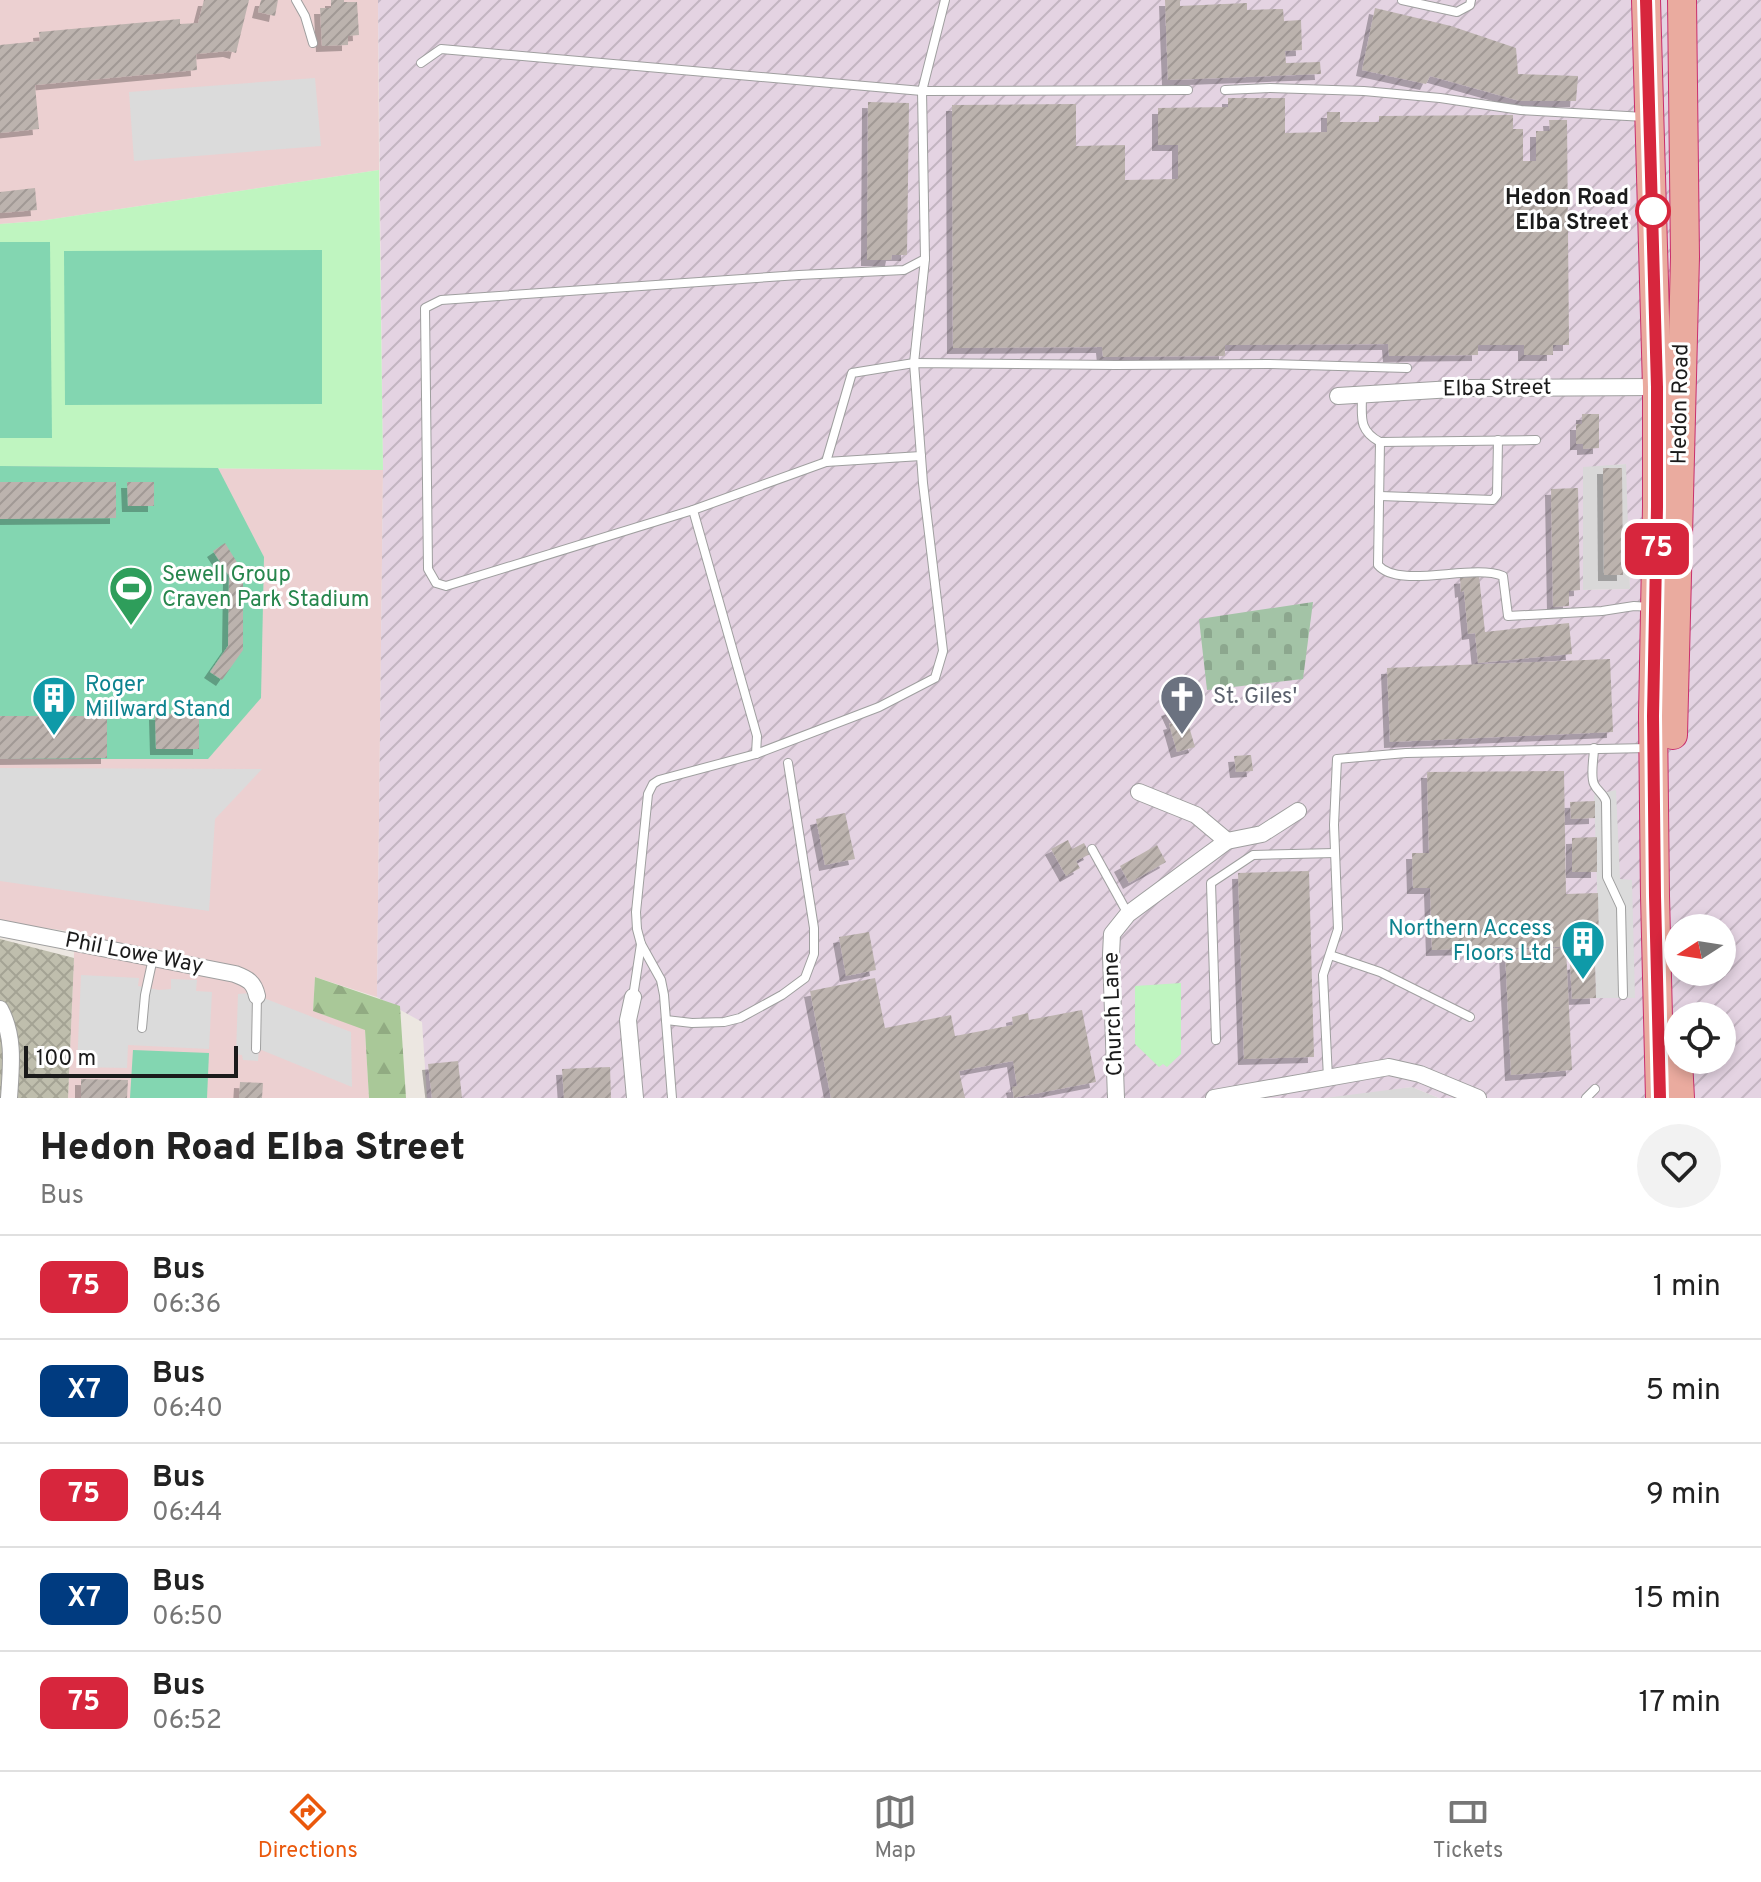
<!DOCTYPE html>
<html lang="en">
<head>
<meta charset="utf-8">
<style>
  body { margin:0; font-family:Overpass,sans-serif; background:#f2f2f2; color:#222; height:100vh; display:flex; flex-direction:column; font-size:30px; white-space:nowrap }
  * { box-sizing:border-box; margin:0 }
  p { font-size:26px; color:#767676 }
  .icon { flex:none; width:44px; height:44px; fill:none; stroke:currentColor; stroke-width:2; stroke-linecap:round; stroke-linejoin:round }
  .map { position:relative; height:1098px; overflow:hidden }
  .sheet { display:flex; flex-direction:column; background:#fff; flex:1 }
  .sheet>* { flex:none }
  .badge { padding:0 16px; border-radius:12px; font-size:28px; line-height:52px }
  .needle { width:52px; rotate:258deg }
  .tools { position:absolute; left:1664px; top:914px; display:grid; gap:16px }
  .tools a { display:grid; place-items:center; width:72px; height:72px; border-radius:50%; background:#fff; box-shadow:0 4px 12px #0003; font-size:40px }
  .scale { position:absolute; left:24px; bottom:20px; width:214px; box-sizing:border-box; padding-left:8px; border:4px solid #1b1b1b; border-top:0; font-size:22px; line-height:28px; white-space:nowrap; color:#1b1b1b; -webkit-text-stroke:6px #fff; paint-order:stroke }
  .map>.badge { position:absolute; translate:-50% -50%; box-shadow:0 0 0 4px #fff }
  .round { display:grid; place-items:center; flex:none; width:84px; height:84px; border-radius:42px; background:#f2f2f2 }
  .summary { display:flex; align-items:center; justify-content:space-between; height:136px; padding:0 40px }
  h1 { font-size:38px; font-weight:800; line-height:60px }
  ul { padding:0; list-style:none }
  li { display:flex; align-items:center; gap:24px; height:104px; padding:0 40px; border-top:2px solid #e0e0e0 }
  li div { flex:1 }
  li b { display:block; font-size:30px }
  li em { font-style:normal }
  li .badge { min-width:88px; font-weight:700; text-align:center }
  .tab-bar { display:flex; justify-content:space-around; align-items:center; height:112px; border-top:2px solid #e0e0e0; background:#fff; font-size:22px; color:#767676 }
  .tab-bar a { display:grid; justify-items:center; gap:4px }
  .tab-bar .current { color:#ea580c }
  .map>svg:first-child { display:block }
</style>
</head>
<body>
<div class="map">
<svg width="1761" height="1098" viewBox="0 0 1761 1098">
  <defs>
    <pattern id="industrial-furrows" width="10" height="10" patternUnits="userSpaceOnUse" patternTransform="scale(2)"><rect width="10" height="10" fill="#e4d3e2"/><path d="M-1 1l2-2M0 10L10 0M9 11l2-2" fill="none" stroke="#c3b5c1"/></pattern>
    <pattern id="construction-cross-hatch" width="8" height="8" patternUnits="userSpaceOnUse" patternTransform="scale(2)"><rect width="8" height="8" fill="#bfbead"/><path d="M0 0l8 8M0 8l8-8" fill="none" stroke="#a4a394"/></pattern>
    <pattern id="forest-firs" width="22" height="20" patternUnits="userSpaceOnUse" patternTransform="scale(2)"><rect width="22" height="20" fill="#a9c898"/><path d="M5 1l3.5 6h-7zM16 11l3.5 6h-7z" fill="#91ab82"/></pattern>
    <pattern id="cemetery-stones" width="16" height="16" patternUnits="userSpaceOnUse" patternTransform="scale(2)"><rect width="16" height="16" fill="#a3c3a6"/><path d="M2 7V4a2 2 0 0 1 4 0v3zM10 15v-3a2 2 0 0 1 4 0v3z" fill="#8ca78e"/></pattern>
    <pattern id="building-hatch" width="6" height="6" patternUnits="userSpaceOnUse" patternTransform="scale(2)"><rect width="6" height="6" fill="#bcb3ae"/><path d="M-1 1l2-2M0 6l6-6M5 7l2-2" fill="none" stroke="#a19995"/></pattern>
    <filter id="shadow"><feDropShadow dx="-6" dy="6" stdDeviation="0" flood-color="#0004"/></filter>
  </defs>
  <rect width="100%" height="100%" fill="#ece7e1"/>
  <g fill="#d9d8d8">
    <polygon points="1627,464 1630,589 1582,590 1583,466"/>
    <polygon points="1412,1087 1439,1098 1325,1098 1347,1094"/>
  </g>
  <g fill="#ecd0d1">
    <polygon points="0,0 378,0 379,170 40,221 0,224"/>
    <polygon points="0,466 383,470 377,997 315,977 313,1011 365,1029 369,1098 68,1098 75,932 0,922"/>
  </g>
  <path fill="url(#industrial-furrows)" fill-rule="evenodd" d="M378,0H1761V1098H1439L1412,1087L1325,1098H427L422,1022L377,997L383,470ZM1626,464L1630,589L1583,590V467ZM1678,928H1722V972H1678ZM1678,1016H1722V1060H1678Z"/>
  <polygon fill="url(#construction-cross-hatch)" points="0,939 74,958 68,1098 0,1098"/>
  <polygon fill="url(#forest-firs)" points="315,977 400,1006 406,1098 369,1098 365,1030 313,1011"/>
  <polygon fill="url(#cemetery-stones)" points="1313,602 1303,679 1207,690 1199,619"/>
  <g fill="#bff5c0">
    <polygon points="379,170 383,470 0,466 0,224 40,221"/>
    <polygon points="1181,983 1181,1054 1167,1067 1163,1064 1159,1067 1135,1044 1135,986"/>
  </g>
  <g fill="#83d6b1">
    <polygon points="0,242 50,242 52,438 0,438"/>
    <polygon points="322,250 322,404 65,405 64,251"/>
    <polygon points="0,466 218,468 264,557 261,698 208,759 0,759"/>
    <polygon points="133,1050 209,1053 207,1098 130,1098"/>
  </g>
  <g fill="#dbdbdb">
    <polygon points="315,78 321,146 134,161 129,92"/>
    <polygon points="0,768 262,769 215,819 209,911 0,881"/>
    <polygon points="1616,790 1620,879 1632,880 1635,998 1596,998 1595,963 1599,946 1594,795"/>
    <polygon points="81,975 139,978 138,986 159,990 171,989 171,979 197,980 196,991 212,992 209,1049 128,1045 127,1068 77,1067"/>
    <polygon points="251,993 351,1032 352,1087 259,1049 258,1061 243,1060 242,1055 236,1054 238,994"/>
  </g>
  <g fill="url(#building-hatch)" filter="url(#shadow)">
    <polygon points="204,0 249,0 236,53 229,51 196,54 197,70 35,85 39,129 0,133 0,45 40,41 39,32 180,19 180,24 198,23"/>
    <polygon points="261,0 278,0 275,16 258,12"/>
    <polygon points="331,0 344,0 344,2 357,2 359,35 348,36 348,45 322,46 320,8 331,8"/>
    <polygon points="1165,0 1180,0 1180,6 1247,3 1247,10 1283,9 1284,21 1301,20 1302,50 1285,51 1286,63 1320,62 1321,74 1168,80"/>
    <polygon points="1375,8 1451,26 1516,48 1518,74 1578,76 1576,101 1520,101 1430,76 1426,84 1362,70"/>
    <polygon points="1228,98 1285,98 1285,133 1327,132 1327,112 1340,112 1340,122 1379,122 1379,116 1513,115 1513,129 1523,129 1523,161 1536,161 1536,131 1550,131 1549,120 1567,120 1569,345 1553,345 1553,355 1524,355 1524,345 1478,345 1478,355 1389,356 1388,344 1225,345 1225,356 1103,357 1102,347 953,348 952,105 1076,104 1076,146 1125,145 1125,180 1178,179 1178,145 1158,145 1158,108 1228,107"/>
    <polygon points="868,102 909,103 907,255 892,255 891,260 867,260"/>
    <polygon points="35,188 37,210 0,213 0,192"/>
    <polygon points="1582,414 1599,414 1599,448 1583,449 1583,444 1576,444 1576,424 1582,424"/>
    <polygon points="1603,468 1622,468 1623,575 1604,575"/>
    <polygon points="0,482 116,482 116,518 0,519"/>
    <polygon points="127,482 154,482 154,506 128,506"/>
    <polygon points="1578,488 1580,590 1569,591 1569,606 1553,607 1551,489"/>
    <polygon points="225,543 243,572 243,650 222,680 210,672 228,646 229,576 213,551"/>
    <polygon points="1479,576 1485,632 1569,623 1572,654 1478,663 1475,633 1468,634 1464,591 1461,592 1460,578"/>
    <polygon points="1610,659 1613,732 1390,742 1387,668"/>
    <polygon points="1183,706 1195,747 1177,752 1169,724 1173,723 1167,710"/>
    <polygon points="199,713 199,749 156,749 155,714"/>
    <polygon points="0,716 107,716 107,758 0,759"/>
    <polygon points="1251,755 1253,771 1236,772 1234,756"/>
    <polygon points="1564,771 1566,894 1598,893 1599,946 1432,950 1430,888 1413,888 1412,853 1429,853 1427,772"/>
    <polygon points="1595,801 1595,818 1571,819 1570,802"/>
    <polygon points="845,813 855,859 825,865 816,819"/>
    <polygon points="1597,837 1597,872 1572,872 1572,838"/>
    <polygon points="1068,840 1072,849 1084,843 1090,854 1076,861 1080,868 1066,876 1051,849"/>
    <polygon points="1157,845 1166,862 1129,883 1120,866"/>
    <polygon points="1309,871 1314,1057 1244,1059 1238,873"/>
    <polygon points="869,932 876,970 846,976 839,937"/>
    <polygon points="1566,948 1572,1070 1511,1075 1505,950"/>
    <polygon points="1595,963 1596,998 1572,999 1570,964"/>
    <polygon points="875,978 885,1028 951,1015 955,1036 1013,1025 1012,1017 1028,1013 1029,1020 1082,1010 1096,1082 1014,1098 1012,1087 1017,1086 1013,1061 959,1071 965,1098 831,1098 810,991"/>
    <polygon points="458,1061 462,1098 432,1098 428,1064"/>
    <polygon points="610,1067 611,1098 564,1098 562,1069"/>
    <polygon points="81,1079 128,1080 127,1098 81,1098"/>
    <polygon points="240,1082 263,1083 262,1098 239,1098"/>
  </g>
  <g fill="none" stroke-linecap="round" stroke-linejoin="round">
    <g stroke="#9f9f9f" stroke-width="10">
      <g id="service">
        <polyline points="296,0 305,16 313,43"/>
        <polyline points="1402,0 1457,12 1470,5 1471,0"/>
        <polyline points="421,63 441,49 922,91 1188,90"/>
        <polyline points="1225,90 1270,88 1364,91 1440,98 1521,110 1645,117"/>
        <path d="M1362,395C1362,417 1358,430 1380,442L1536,440"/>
        <path d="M1380,442L1378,565C1399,590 1472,563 1503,576L1508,616L1602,611L1634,606L1651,607"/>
        <polyline points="921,456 826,462 693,510 446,586 436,583 428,569 425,308 441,300 799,275 904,270 925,259 922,91 945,0"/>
        <polyline points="826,462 852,373 914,363 1116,365 1268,364 1407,368"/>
        <polyline points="1380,496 1493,500 1497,495 1498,440"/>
        <polyline points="693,510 757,736 756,754"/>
        <path d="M1594,748C1594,758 1590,775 1594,784C1597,791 1603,793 1606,801L1607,877L1621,907L1623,995"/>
        <polyline points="1092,849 1128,914"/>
        <polyline points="1330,955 1380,972 1470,1017"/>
        <polyline points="633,997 641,944"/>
        <polyline points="666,1020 692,1023 724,1022 740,1018 782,995 805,978 814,954 814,928 788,763"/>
        <polyline points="142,1028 145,995 153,958"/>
        <polyline points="1216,1040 1211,883 1253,855 1335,853"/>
        <polyline points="256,1049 257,996"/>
        <polyline points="1328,1078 1323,975 1338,929 1334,825 1337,759 1406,753 1649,748"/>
        <polyline points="672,1098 664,995 661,980 641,944 637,929 636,912 648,794 653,784 659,780 756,754 879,707 935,678 943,651 923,483 914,363 925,259"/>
        <polyline points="1586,1098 1595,1089"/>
      </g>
    </g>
    <g stroke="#9f9f9f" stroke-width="18">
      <g id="minor">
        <polyline points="1338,396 1469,388 1657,387"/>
        <polyline points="1227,841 1262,834 1298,811"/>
        <path d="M0,928L235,974C248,979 254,982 257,996"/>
        <polyline points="633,997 628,1020 635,1098"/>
        <path d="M0,1009C15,1037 11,1067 9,1098"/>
        <polyline points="1116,1098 1111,955 1112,934 1128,914 1227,841 1196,815 1139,792"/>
        <polyline points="1214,1098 1389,1067 1420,1074 1478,1098"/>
      </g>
    </g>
    <g stroke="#c82f6d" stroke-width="30">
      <g id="trunk">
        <polyline points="1646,0 1657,387 1657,507 1653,716 1655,896 1660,1098"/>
        <polyline points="1673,735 1685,257 1682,0"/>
        <polyline points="1678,1060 1680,1098"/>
      </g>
    </g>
    <use href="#service" stroke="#fff" stroke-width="8"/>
    <use href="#minor" stroke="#fff" stroke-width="16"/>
    <use href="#trunk" stroke="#eaab9f" stroke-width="28"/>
  </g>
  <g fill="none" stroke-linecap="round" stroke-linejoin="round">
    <g stroke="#fff" stroke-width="18">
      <polyline id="line" points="1646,0 1657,387 1657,507 1653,716 1655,896 1660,1098"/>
    </g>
    <use href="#line" stroke="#d7263d" stroke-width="12"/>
  </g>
  <defs>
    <g id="stadium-pin" transform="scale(2.3)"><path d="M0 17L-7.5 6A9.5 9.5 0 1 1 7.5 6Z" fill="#2e9e5b" stroke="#fff"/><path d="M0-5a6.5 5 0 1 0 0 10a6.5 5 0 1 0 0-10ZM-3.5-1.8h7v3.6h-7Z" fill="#fff"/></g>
    <g id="church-pin" transform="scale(2.3)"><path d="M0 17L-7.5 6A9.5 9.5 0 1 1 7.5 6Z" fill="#6b7280" stroke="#fff"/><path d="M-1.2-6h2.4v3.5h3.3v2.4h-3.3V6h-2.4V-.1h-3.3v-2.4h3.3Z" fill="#fff"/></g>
    <g id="building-pin" transform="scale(2.3)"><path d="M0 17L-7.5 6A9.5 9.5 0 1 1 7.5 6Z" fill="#0f9aa8" stroke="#fff"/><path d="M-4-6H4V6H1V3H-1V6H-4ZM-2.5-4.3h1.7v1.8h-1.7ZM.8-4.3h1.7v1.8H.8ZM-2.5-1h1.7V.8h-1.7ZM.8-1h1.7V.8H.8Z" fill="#fff"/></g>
  </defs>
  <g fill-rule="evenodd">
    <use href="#stadium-pin" x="131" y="588"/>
    <use href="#church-pin" x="1182" y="697"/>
    <use href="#building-pin" x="54" y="698"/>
    <use href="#building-pin" x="1583" y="942"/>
  </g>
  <circle fill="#fff" stroke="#d7263d" stroke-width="4" cx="1653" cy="211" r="16"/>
  <g text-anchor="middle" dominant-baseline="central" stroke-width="6" stroke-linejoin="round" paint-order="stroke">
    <g font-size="22" font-weight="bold" fill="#1b1b1b" stroke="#fff" text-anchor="end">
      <text x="1629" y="198">Hedon Road<tspan x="1629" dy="25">Elba Street</tspan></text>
    </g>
    <g font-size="22" fill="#1b1b1b" stroke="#fff">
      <text transform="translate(1497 389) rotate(-1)">Elba Street</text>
      <text transform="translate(1681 404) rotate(-89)">Hedon Road</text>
      <text transform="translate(134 954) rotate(11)">Phil Lowe Way</text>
      <text transform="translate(1114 1014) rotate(-92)">Church Lane</text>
    </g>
    <g font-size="22" fill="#27864d" stroke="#fff" text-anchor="start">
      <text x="162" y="575">Sewell Group<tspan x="162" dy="25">Craven Park Stadium</tspan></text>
    </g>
    <g font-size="22" fill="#0d838f" stroke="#fff" text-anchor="start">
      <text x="85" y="685">Roger<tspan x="85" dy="25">Millward Stand</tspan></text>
      <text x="1552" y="929" text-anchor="end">Northern Access<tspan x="1552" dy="25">Floors Ltd</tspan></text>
    </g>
    <g font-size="22" fill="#5b616d" stroke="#fff" text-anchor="start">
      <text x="1213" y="697">St. Giles'</text>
    </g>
  </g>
</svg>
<div class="tools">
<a><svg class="needle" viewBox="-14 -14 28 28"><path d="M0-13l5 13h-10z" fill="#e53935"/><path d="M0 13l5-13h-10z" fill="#767676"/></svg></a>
<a><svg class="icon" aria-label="locate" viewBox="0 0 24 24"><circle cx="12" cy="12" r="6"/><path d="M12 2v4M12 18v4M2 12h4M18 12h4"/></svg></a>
</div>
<div class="scale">100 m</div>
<b class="badge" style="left:1657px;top:549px;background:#d7263d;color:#fff">75</b>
</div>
<section class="sheet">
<div class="summary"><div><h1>Hedon Road Elba Street</h1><p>Bus</p></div><a class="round"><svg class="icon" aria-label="heart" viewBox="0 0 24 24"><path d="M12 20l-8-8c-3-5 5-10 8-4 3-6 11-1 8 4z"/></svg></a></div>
<ul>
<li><span class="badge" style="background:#d7263d;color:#fff">75</span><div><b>Bus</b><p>06:36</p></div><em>1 min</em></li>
<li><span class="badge" style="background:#003b80;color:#fff">X7</span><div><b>Bus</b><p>06:40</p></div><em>5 min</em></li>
<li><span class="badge" style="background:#d7263d;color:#fff">75</span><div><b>Bus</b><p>06:44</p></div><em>9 min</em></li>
<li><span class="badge" style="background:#003b80;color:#fff">X7</span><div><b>Bus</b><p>06:50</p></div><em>15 min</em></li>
<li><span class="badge" style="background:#d7263d;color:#fff">75</span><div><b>Bus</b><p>06:52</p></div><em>17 min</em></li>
</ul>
</section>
<nav class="tab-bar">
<a class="current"><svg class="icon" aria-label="directions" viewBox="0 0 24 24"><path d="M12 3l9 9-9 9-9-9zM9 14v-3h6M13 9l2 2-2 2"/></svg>Directions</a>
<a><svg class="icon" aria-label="map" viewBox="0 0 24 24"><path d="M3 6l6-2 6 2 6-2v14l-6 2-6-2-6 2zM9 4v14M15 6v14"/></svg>Map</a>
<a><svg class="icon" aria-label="tickets" viewBox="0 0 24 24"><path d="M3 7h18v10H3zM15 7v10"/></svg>Tickets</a>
</nav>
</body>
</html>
